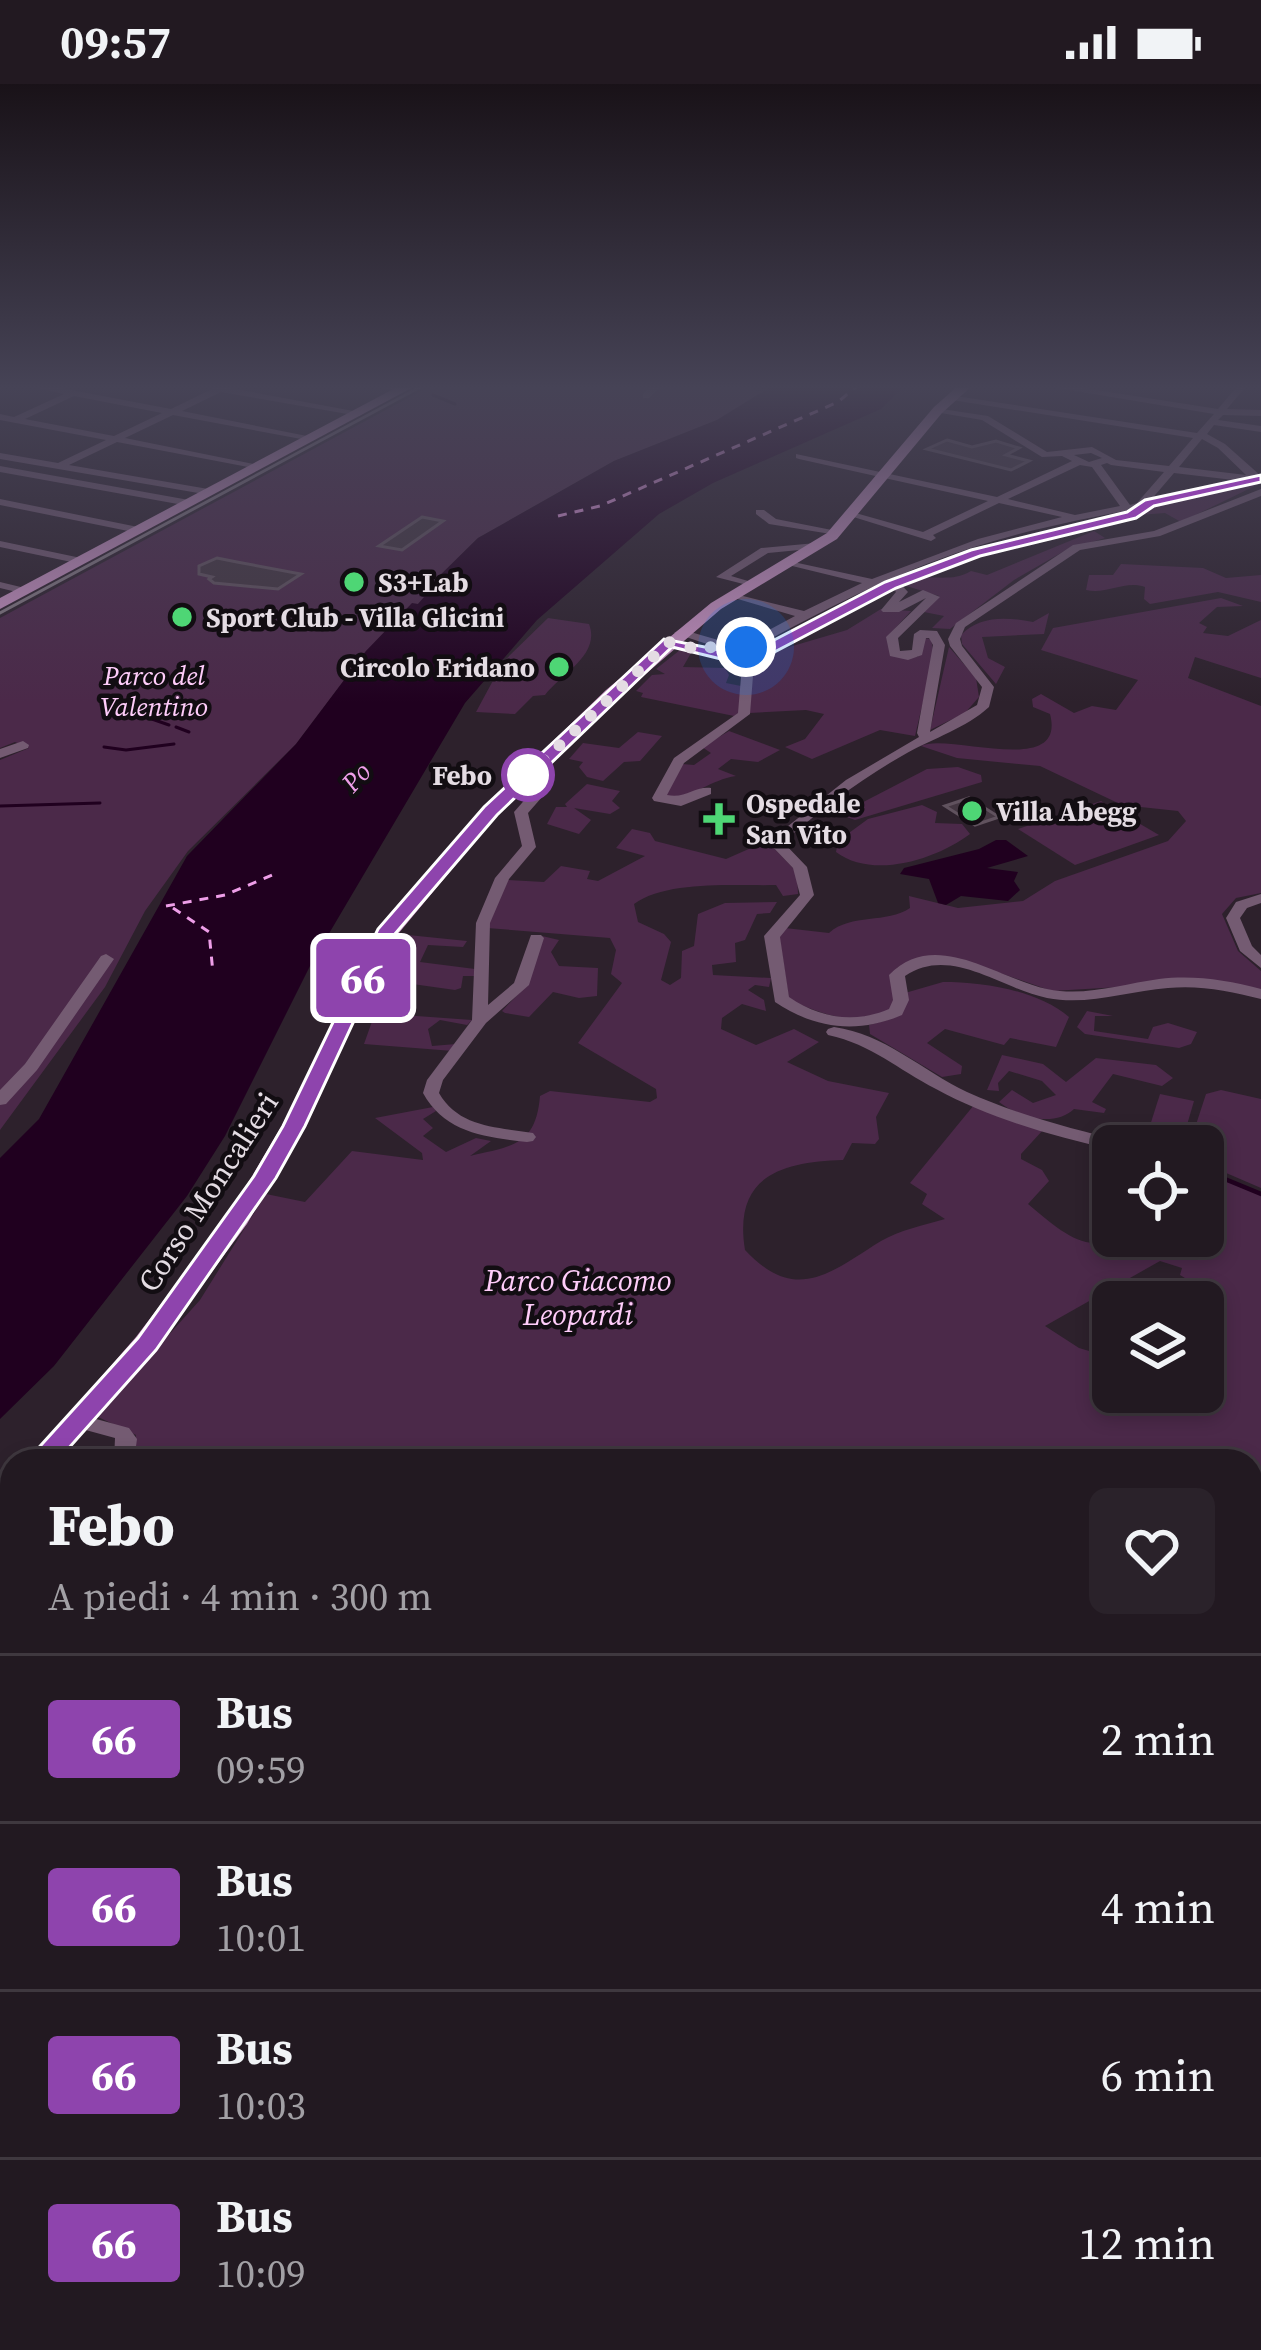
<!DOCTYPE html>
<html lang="it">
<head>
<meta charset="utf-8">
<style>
  body { margin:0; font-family:"Source Serif 4",serif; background:#2a222a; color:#f1f3f6; height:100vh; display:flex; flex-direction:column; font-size:45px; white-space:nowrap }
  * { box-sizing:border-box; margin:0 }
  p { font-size:39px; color:#a2a0a5 }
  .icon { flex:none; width:66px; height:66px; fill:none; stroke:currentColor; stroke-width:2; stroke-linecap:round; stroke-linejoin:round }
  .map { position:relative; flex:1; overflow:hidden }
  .panel { position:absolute; left:0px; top:1365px; width:1263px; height:903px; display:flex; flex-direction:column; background:#221921; border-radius:36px 36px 0 0; box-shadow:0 6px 18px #0003,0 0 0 3px #3f383f }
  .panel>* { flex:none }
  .badge { padding:0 24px; border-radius:9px; font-size:42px; line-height:78px }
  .fabs { position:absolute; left:1092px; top:1041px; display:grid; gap:24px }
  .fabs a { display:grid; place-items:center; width:132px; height:132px; border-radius:18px; background:#221921; box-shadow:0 6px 18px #0003,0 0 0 3px #3f383f; font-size:60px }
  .you { position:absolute; width:60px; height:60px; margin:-30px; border:9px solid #fff; border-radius:50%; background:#1a73e8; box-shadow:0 0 0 18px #1a73e833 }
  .map>.badge { position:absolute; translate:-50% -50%; box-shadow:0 0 0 6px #fff }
  .round { display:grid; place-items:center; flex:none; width:126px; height:126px; border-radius:18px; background:#2a222a }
  .headline { display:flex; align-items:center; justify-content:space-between; height:204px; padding:0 48px }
  h1 { font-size:57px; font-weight:800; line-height:90px }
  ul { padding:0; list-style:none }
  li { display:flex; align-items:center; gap:36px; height:168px; padding:0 48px; border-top:3px solid #3f383f }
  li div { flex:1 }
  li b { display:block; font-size:45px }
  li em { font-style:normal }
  li .badge { min-width:132px; font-weight:700; text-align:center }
  .status { display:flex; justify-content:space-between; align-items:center; height:84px; padding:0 60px; background:#221921; direction:ltr }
  .status svg { height:33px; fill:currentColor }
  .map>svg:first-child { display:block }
</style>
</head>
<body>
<div class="status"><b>09:57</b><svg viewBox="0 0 49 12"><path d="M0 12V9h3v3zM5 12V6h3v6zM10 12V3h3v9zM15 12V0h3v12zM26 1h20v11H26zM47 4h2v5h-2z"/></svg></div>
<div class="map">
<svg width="1261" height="2266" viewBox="0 0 1261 2266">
  <rect width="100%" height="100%" fill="#2d212c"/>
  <g fill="#4b2949" fill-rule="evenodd">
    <polygon points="432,301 758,301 753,306 764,308 717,336 614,377 478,454 421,510 425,513 418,520 366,567 296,660 188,767 145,827 105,903 0,1046 0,676 29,664 15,658 0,664 0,534"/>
    <polygon points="1261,399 1181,438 1165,429 1139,431 1153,422"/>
    <path d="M1094,447L1105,454L1066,466L1014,496L950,545L932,544L944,532L924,528L939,512L903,501C928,486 948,501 971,487L987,491Z"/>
    <path d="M1121,480L1203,484L1226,494L1261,491V518L1218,508L1150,520L1144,515L1145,503C1124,496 1107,511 1086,506L1089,491H1113Z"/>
    <path d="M1221,514L1243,522L1217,523L1199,539L1207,543L1203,549L1228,552L1261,536V594L1195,573L1188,594L1261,622V809L1236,814L1222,830L1238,867L1261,887V907L1221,897L1052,907L959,875L898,883L893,890V924C854,942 826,933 789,915L779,850L785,844L829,849C851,829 887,840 910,824L909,812L958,824L1023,817L1055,797L1168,757L1186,737L1178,727L1122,721L1040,682L957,674L921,662C947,648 1067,695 1050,630L1033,623L1032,615L1041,610L1074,629L1092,622L1116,626L1138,596L1041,566L1053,544Z"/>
    <polygon points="881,525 911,527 888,552 890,569 918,573 923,554 931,555 934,571 915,652 880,646 812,675 785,663 805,655 824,630 806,626 749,629 743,583 755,573 847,546"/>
    <path d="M1049,529L1044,550L982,553L988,574L1005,583L996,600L962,560L961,551C980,531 1007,533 1033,538Z"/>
    <path d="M548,534L589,540C601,571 561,590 545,611L533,612L515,630L476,628L503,578Z"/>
    <polygon points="949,563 976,594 979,613 965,629 930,646"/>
    <polygon points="680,566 691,569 683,583 725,584 729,591 726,599 741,602 742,627 734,632 641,613 643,609 636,607 652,591 665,590 656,585"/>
    <path d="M729,647L780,666L758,678L731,675L718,685L736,692C709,696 693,715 664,713L682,680L694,681L711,669L702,663Z"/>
    <polygon points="638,648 662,652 640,677 624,678 603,697 587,693 579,683 583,678 569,675 583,659 619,664"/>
    <polygon points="958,683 981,691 982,698 855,736 844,732 846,727 927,685"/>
    <polygon points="587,700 620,707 612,717 620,724 610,730 574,724 591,736 579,750 547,740 556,723 567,723 565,720"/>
    <polygon points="1101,717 1159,751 1075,781 1018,745"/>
    <path d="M922,721L937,728L935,739L962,740L970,750C937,775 873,796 836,768L838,757L868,735Z"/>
    <path d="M632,745L650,749L655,757L726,775L767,757L797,788L798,810L783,812L776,801C735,802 667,796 634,820L638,838L664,850L671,858L661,896L670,901L681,894L682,867L694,862L698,830L725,819L777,818L770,829L757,830L745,856L735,859L736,878L712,881L713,891L771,894L769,903L755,901L748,906L764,916L766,927L742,920L722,934L721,945L756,961L794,945L819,958L787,978L828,997L889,1009L876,1033L879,1055L875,1060L852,1059L843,1076C781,1078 733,1092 745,1166C796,1221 831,1188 881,1157C900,1146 924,1141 945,1135L922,1120L927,1110L910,1099L974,1021L1043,1046L1021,1070V1075L1042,1086L1049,1097L1028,1120C1069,1154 1085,1170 1136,1152C1154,1146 1184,1152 1203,1152V1087L1261,1111V1741L1256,1737L1251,1744V1377H133L136,1351L96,1332L200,1216L266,1110L305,1118L352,1067L423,1076L422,1069L375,1034L433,1023L436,1027L423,1035L433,1044L423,1052L446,1068L476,1054L491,1057L470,1072C513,1062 536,1061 540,1012L550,1007L650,1018L657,1014L656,1005L578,959L622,899L611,890L616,866L610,854L487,844L508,796L544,798L561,782L590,787L587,795L598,797L645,772L616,764ZM1160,1177L1182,1184L1180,1191L1209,1209L1203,1222V1308H1113V1274L1079,1264L1045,1242Z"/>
    <polygon points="408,851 467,857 463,863 428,861 420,878 475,885 474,892 463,892 461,904 455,906 384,896"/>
    <polygon points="542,852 559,856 551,868 559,882 598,884 597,912 579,914 553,908 529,933 505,929 502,927 523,905"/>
    <path d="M943,898C984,898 1037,906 1069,933L1056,963L1010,954L1004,961L945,945L927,959L962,982L961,990L942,993L870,950L869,941L887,936L905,909Z"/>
    <polygon points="1087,927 1113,932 1095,932 1094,947 1148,955 1153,943 1168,939 1197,948 1191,960 1179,964 1085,950 1077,943"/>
    <polygon points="375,929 472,936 467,941 440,936 428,945 432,962 456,960 453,967 364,960"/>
    <path d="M1002,971L1043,980L1066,998L1096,974L1156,981L1173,994L1162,1002L1113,990L1092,1018L1106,1025L1104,1029L1074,1025C1054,1044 1018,1033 999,1018L1012,1006L1033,1019L1056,1011L1042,997L1009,987L998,999L999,1007L987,1006Z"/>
    <polygon points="1221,1006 1261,1015 1261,1104 1203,1079 1203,1062 1189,1062 1206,1010"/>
    <polygon points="1160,1010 1194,1017 1182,1058 1147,1051"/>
    <polygon points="12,1481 12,1889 0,1889 0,1507"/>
    <polygon points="1251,1817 1261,1824 1261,1955 1251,1956"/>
    <polygon points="12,2097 12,2256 235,2256 234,2266 0,2266 0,2102"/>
    <polygon points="1261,2127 1261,2266 1149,2266 1150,2256 1251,2256 1251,2131"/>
    <polygon points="592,2256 830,2256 823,2266 586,2266"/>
  </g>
  <g fill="#20001f">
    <polygon points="773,301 905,301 881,325 713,399 659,430 537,536 465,619 311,880 225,1052 187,1112 54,1282 0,1335 0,1074 39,1035 187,772 296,660 366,567 412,519 418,520 424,513 419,512 478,454 614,377 717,336"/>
    <polygon points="996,756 1006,756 1028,772 987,784 1018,788 1014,797 1020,806 1008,817 961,812 946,821 938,819 929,795 900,790 904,784 979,765"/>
  </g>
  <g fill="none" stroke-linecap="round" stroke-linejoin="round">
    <g stroke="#20001f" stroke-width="3">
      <polyline points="433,311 455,320"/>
      <polyline points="129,627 169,641"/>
      <polyline points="176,643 189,648"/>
      <polyline points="104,663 126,666 174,660"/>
      <polyline points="0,722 100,719"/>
    </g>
    <polyline stroke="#20001f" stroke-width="4.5" points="1203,1086 1261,1110"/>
    <g stroke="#ee9ee8" stroke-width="3" stroke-dasharray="9 8" stroke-linecap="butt">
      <polyline points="558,432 600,422 838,318 858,301"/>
      <polyline points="166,822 225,811 277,789"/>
      <polyline points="173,824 209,848 213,889"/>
    </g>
  </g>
  <g fill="#433641" stroke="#60525e" stroke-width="3">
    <polygon points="947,356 972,363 996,357 1019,364 1006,371 1029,377 1011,386 927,365"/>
    <polygon points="422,433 443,437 402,466 379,462"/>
    <polygon points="217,474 237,478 301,490 278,505 214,499 209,495 212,493 199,490 199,482"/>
    <polygon points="969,714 999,733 975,741 945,722"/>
  </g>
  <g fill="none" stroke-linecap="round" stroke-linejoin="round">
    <g fill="#745b72" fill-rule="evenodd">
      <path d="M24,301H45L171,325L212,305L213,302L232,301L230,304L364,329L359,332L221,308L182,327L317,354L312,357L173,331L125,354L264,382L259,385L117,358L69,381L214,406L215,408L210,411L0,375V369L58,379L106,356L0,336V330L14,333L64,310ZM74,312L162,329L114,352L25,335Z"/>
      <polygon points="370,301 392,301 407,306 402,309"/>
      <polygon points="652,301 662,301 649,314 643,314 643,310"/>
      <path d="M1039,301H1064L1218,325L1238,301H1247L1227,325L1261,326V332L1223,331L1218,336L1261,342V348L1214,341L1207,350L1225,360L1261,392V398C1169,422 1074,432 984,460C902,485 825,525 750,566L731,568L674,549L680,545L732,560H743L795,532L731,513V509L804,527L862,499L784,480V476L872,495L978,455L1062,433L999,419L933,451L936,454L931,457L847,431L852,428L923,448L988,417L799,375L796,374V370L997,413L1072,377L1062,372L1042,373L982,336L935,328V324L988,332L1047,368L1092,363L1116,376L1169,382L1193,354L952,316L949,311L1197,349L1214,330ZM1202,355L1218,364L1246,391L1179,383ZM1091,369L1102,374L1089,378L1074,371ZM1107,379L1111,381L1164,388L1137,419L1130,421L1101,381ZM1080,381L1092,383L1120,422L1075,431L1008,415ZM1174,389L1242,397L1150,417Z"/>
      <polygon points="1256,301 1261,301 1261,305"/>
      <polygon points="0,382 189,416 194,419 189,422 0,388"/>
      <path d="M1261,405V412L1160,452L1080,466L965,543L960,555L962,562L994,603L989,623C966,644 934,654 907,669C862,694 822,725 783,758L807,783L814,811L780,853L789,913C820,934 854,940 889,925L893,916L889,891C935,843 998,895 1047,905C1085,913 1122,900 1159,895C1194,891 1227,896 1261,905V915C1230,907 1200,901 1168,904C1128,907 1088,922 1047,914C1001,905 951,861 905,892L909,916L902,931C858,950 815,945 775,918L764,852L800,811L793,784L768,758L846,696L919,653L917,649L933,561L929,554H926L922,571L908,576L890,572L886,553L926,514L899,528H883L881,526L896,508L888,499L890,497H898L908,508L899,518L923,506L940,513L898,554L900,567L912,566L914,550L920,546L937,547L945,561L930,648L977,621L982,603L950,562L948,555L956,539L1073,461L1154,447Z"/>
      <polygon points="0,415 138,443 143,446 138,449 0,421"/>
      <polygon points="756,426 764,426 776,435 842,448 837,451 769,440 756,430"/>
      <polygon points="0,457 81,474 87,477 81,480 0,463"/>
      <polygon points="816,459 821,462 820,464 768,469 731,492 755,499 755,503 716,493 761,464"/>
      <polygon points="0,498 29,505 31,507 25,510 0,504"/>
      <path d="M799,543L809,545L769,571L755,573V579L746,584L753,592L750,630L684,679L667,711C686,715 694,702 711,704V710L681,722L654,717L652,714L674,674L738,629L741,593L733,583L743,575H738V569L762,565Z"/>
      <polygon points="23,657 29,661 28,664 0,674 0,665"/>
      <path d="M527,688L547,695L550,704L528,729L536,763L509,795L490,839L488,921L514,899L531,851H541L544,854L529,901L486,939L443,996L439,1009C459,1044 498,1043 533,1049L536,1053L533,1057L527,1058C485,1053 445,1049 423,1009L427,996L472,936L476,839L495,794L522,762L514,728L536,703V700L520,692Z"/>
      <polygon points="1261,810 1261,819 1247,824 1240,834 1252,862 1261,871 1261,884 1240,867 1226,834 1236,818"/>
      <polygon points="106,870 114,875 37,986 6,1020 0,1021 0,1006 25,980 101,872"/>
      <path d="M834,943C885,950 921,986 967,1008C1018,1031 1072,1045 1126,1058L1129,1062H1113V1066C1053,1052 991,1035 936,1005C897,985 873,961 828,951L826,948L828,945Z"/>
      <polygon points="78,1330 129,1344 137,1355 134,1377 114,1377 115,1354 71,1342 68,1337 71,1332"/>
      <polygon points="0,1387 12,1392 12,1408 0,1403"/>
      <polygon points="12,1455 12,1486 8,1494 0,1496 0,1466 4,1457"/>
      <polygon points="1120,2256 1150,2256 1148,2266 1118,2266"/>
    </g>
    <g fill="#c38fbe" fill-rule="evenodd">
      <polygon points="401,301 417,301 0,525 0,514"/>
      <polygon points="959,301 973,301 942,329 837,455 721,525 618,614 497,731 388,862 315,1023 247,1140 154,1266 58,1377 28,1377 136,1253 229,1131 293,1023 369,860 485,723 606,606 711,519 827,449 934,323"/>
      <polygon points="12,1399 12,1426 0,1431 0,1404"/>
    </g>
    <polyline stroke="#817780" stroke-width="3" points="0,529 424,301"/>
  </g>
  <linearGradient id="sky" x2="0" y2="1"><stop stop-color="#191218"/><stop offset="0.49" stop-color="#464356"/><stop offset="1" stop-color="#464356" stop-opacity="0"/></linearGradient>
  <rect width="1261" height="619" fill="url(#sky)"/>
  <polygon fill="#8e44ad" stroke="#fff" stroke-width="3" points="1261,391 1261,398 1154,422 1136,434 980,472 896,504 763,574 725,576 672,563 497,731 394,851 305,1042 276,1094 156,1266 51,1384 33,1384 29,1377 33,1370 138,1254 254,1092 283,1042 378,845 484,723 664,555 725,567 755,566 885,498 971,466 1127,428 1145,416"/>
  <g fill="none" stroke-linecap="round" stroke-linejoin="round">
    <polyline stroke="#e4dce3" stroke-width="12" stroke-dasharray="0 21.6" points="528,691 669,558 704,567 716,560 746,563"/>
  </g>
  <g fill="#4ed675" stroke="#120d12" stroke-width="4.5">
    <circle cx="354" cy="498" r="12"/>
    <circle cx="182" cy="533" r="12"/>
    <circle cx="559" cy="583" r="12"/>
    <circle cx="972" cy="727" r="12"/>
    <path d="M713 717h12v12h12v12h-12v12h-12v-12h-12v-12h12z"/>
  </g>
  <circle fill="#fff" stroke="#8e44ad" stroke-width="6" cx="528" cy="691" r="24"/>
  <g text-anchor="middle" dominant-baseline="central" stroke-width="9" stroke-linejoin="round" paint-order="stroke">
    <g font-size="27" font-weight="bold" fill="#e4dce3" stroke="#120d12" text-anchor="start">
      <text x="378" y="498">S3+Lab</text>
      <text x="206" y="533">Sport Club - Villa Glicini</text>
      <text x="535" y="583" text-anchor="end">Circolo Eridano</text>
      <text x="746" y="719">Ospedale<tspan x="746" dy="31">San Vito</tspan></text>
      <text x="996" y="727">Villa Abegg</text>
    </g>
    <g font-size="27" font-style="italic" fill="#ffcdfa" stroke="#120d12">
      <text x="154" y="591">Parco del<tspan x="154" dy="31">Valentino</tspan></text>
    </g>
    <g font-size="27" font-weight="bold" fill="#e4dce3" stroke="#120d12" text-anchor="end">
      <text x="492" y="691">Febo</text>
    </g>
    <g font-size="27" font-style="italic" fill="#ee9ee8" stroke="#120d12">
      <text transform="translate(356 693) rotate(-48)">Po</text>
    </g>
    <g font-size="30" fill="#e4dce3" stroke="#120d12">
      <text transform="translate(208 1108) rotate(-57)">Corso Moncalieri</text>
    </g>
    <g font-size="30" font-style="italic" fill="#ffcdfa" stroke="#120d12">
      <text x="578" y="1196">Parco Giacomo<tspan x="578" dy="34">Leopardi</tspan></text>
    </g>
  </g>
</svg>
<div class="fabs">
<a><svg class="icon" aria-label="locate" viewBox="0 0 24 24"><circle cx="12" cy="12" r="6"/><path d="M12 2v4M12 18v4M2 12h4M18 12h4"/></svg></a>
<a><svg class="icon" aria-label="layers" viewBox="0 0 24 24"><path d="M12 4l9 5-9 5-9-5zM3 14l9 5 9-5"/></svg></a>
</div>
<div class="you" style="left:746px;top:563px"></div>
<b class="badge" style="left:363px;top:894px;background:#8e44ad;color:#fff">66</b>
<section class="panel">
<div class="headline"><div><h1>Febo</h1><p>A piedi · 4 min · 300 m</p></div><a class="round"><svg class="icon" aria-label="heart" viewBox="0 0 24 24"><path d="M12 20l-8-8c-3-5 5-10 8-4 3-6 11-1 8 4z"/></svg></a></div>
<ul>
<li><span class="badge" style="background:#8e44ad;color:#fff">66</span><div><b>Bus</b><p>09:59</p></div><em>2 min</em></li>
<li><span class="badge" style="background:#8e44ad;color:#fff">66</span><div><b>Bus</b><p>10:01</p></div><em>4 min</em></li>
<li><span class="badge" style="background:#8e44ad;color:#fff">66</span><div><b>Bus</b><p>10:03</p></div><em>6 min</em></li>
<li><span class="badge" style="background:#8e44ad;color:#fff">66</span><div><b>Bus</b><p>10:09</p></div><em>12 min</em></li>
</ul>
</section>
</div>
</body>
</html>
